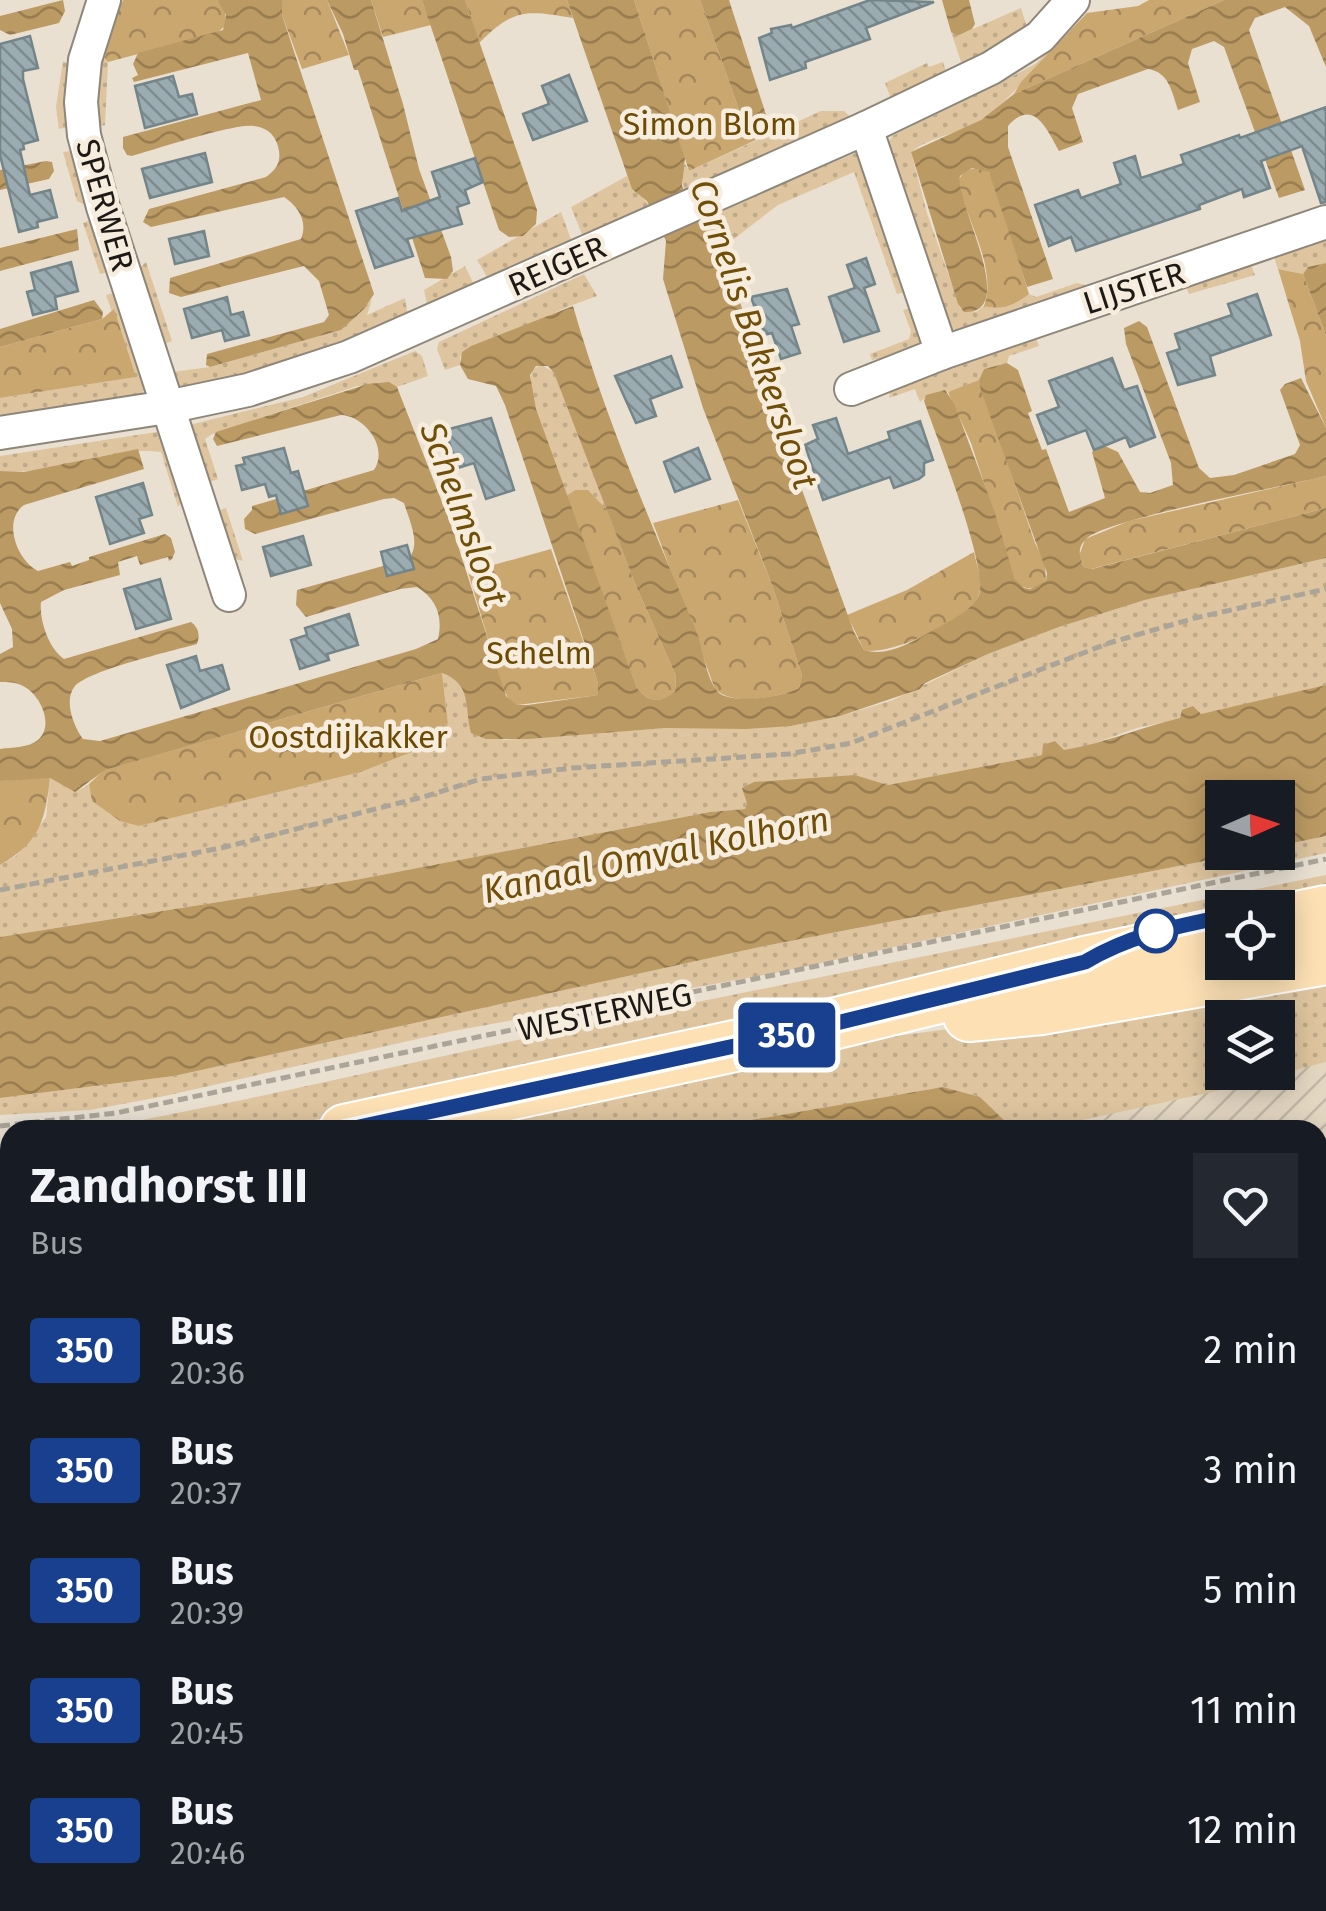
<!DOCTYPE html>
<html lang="en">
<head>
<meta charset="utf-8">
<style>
  body { margin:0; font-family:"Fira Sans",sans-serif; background:#242831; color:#f1f3f6; height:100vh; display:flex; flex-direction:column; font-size:38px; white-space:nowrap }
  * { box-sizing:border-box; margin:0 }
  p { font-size:32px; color:#9ea1a6 }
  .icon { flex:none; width:55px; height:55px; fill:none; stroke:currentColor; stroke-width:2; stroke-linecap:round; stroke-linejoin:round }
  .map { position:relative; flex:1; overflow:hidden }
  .details { position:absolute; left:0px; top:1120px; width:1328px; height:792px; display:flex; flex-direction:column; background:#171b24; border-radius:30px 30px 0 0; box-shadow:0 5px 25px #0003 }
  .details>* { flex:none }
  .badge { padding:0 20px; border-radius:8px; font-size:35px; line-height:65px }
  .needle { width:65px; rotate:87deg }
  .buttons { position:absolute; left:1205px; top:780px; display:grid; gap:20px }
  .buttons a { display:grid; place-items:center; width:90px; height:90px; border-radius:0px; background:#171b24; box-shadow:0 5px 25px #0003; font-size:50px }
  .map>.badge { position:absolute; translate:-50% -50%; box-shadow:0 0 0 5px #fff }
  .round { display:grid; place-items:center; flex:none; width:105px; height:105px; border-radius:0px; background:#242831 }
  .summary { display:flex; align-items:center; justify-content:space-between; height:170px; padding:0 30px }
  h1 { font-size:48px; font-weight:700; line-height:75px }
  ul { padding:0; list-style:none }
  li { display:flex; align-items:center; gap:30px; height:120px; padding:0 30px }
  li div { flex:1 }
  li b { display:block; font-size:38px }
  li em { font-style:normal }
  li .badge { min-width:110px; font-weight:700; text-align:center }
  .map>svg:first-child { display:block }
</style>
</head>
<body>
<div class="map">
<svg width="1326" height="1911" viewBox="0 0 1326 1911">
  <defs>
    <pattern id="industrial-furrows" width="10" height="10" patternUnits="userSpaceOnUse" patternTransform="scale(2.5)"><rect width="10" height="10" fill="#e4d7c2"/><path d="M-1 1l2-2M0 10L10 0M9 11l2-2" fill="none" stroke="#c3b8a6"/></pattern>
    <pattern id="grass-dots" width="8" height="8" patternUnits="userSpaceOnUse" patternTransform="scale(2.5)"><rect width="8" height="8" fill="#dec59f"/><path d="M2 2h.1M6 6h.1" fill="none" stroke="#bea988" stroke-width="1.8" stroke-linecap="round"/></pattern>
    <pattern id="forest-crowns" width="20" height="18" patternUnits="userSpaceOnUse" patternTransform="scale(2.5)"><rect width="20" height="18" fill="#cba770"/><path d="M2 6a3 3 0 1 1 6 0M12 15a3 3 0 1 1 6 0" fill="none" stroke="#a4875b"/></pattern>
    <pattern id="water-waves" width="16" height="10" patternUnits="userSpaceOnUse" patternTransform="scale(2.5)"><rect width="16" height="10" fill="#bc9a63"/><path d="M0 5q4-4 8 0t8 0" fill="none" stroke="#987d50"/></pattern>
    <pattern id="building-back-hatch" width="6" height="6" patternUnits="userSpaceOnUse" patternTransform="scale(2.5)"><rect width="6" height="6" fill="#9aacb1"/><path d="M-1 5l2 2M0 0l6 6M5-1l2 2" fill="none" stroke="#7d8b8f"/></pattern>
  </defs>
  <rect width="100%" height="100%" fill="#e9e0d2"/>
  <path fill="url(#industrial-furrows)" fill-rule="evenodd" d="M1326,989V1911H0V1219L10,1218V1902H1318V1130H477ZM1222,1018H1278V1072H1222Z"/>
  <g fill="url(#grass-dots)" fill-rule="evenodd">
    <polygon points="111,0 122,0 113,20 105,58 108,62 105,125 97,127 87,103"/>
    <polygon points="1021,8 1028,30 962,65 951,32 957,36"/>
    <path d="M1060,42C1034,68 1012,99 982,119C961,134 931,136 911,152L927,213L960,308L976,312L984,306C1001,311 1015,305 1029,294L1036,297L1077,283L1092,287L963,337L951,332L888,144L892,136L998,84L1035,64Z"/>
    <polygon points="63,61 76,69 73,126 59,129 56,107"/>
    <polygon points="943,62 947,75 893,104 885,83 927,63 929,67"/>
    <polygon points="821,111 844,111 855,121 684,192 682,169 685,164 689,171"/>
    <polygon points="71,151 80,157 93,201 83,204 77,201 63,152"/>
    <path d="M856,153L860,155L908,291L897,294L854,172L778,205L721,249H718C713,235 702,232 697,219Z"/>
    <path d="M627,176C633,190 644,195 650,208L583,237L571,207Z"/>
    <polygon points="561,212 572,242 492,285 477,260"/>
    <polygon points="88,221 100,227 109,272 100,274 83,223"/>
    <polygon points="1326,233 1326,263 1309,267 1303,274 1278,269 1272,252"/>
    <polygon points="1248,258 1255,275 1189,294 1184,282"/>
    <polygon points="146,262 172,341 160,346 134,274"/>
    <polygon points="465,266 477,291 435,310 427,304 424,290"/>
    <polygon points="584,274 597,296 567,307 460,357 460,365 445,370 437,349 439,342"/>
    <polygon points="117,292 149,383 139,397 0,423 0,398 135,377 106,295"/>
    <polygon points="405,298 409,322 298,364 185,389 176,385 165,373 210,367 341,330 372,299 367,315"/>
    <polygon points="915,307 925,345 884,366 876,359 872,360 870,354 909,339 911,331 903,310"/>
    <path d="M1035,336L1039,346L1009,356L1007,363L984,369L979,380C971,383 961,389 953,391C940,393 931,392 920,402L915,389L889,398L891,381Z"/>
    <polygon points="415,351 422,356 428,376 397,387 357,386 212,434 205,439 218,479 210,482 202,479 189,425 303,397"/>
    <path d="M541,365L554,372L607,510L575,490L566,496C555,464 524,402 532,370Z"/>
    <path d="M163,431L189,492L178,507L161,452C106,445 54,477 0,471V456Z"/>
    <polygon points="226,508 243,561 229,557 217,511"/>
    <path d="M1326,558V685L1314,690L1137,728L1084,747L1042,755L888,785L855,775L747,803L745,809L710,812L355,880L0,937V865L16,856L46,817L50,778C66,785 73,797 89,784L93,801L139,826L361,772L430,745L448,723L442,673C468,683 470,702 469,727L504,740L666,728L791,726L840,716L893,700L988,654L1059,627L1145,600Z"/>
    <polygon points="1326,836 1326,853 775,973 453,1031 160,1097 90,1110 0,1115 0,1098 174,1076 760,947 1246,853 1278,852 1278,846"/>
    <polygon points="1326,875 1326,896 1222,908 685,1038 269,1130 60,1130 127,1123 242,1100 623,1017"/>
    <path d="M1326,979V1062L1212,1092L1064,1124V1130H1014L980,1097L943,1087L693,1130H423L881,1038ZM1222,1018H1278V1072H1222Z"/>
    <polygon points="0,1201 10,1201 10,1251 0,1252"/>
  </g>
  <g fill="url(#forest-crowns)">
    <polygon points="123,0 217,0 225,11 226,25 217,33 108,62 105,58 113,20"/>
    <polygon points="282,0 327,0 349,55 302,69 282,15"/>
    <polygon points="371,0 422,0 431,25 383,37"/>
    <path d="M465,0H567L573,18C526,10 514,8 479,43Z"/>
    <polygon points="634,0 700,0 747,132 756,140 689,171"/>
    <polygon points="1149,0 1224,0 1014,94 1021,82 1087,13 1138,6"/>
    <path d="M980,168L989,172L994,183L1029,294C1015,305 1001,311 984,306C998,270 966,218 958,183C961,172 969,168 980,168Z"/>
    <polygon points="1278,269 1303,274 1326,335 1326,428 1306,381 1300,341"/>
    <polygon points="114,309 136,377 0,398 0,347 102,319"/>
    <path d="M979,380L1035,543L1045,563L1046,581C1034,589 1024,593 1015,579L971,443L948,392Z"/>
    <polygon points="1326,476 1326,508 1091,569 1084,567 1079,556 1085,539 1129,521"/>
    <path d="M575,490H588L607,510L636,586L676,676L675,693C660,703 649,703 637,688L566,496Z"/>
    <path d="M738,500L772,585L802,675L799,688L792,692C768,697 736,707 715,689L653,523Z"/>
    <polygon points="551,549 598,683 599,695 517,705 510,701 503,689 468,572"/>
    <path d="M974,552C977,567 985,585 977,599C966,621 888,657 864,650L847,615L907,590Z"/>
    <polygon points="442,673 448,723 430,745 361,772 139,826 120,821 92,801 89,784 104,770"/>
    <path d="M38,777L50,778C45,821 40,842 0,865V781Z"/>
  </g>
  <g fill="url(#water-waves)" fill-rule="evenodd">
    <polygon points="63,0 65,11 59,23 10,35 0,30 0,16"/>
    <path d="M217,0H282V15L374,294L364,309L341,330L210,367L206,365L207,354L324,322L329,315L319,281L304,266L181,297L169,293L170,278L301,239C308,222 299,207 284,197L151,227L143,222L149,209L266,177C275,170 281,164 279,151C277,137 269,128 254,126C235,123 156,149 132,156L127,155L123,148V137L261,100L248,53L134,82L132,78L138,75L133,64L138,53L223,30L226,15Z"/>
    <polygon points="327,0 371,0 403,104 419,169 451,257 453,271 447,279 425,278 358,70 354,70 343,34"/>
    <polygon points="422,0 465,0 537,210 536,224 523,236 509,237 499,230"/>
    <path d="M567,0H634L685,158L682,186L700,226L714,237L737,293L798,479L854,632L864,650C887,657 910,643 930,632C945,623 972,612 979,595C989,569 935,433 924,401L926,395L945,390L954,403L994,510L1015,579L1024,588L1030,589L1046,581L1047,573L981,391L979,380L984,369L1007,363L1018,370L1032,411L1028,413L1042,450L1046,449L1069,512L1105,498L1092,452L1105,446L1118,452L1140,492L1150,493L1173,485L1171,463L1126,344L1124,328L1139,321L1147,327L1199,468L1210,478L1234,475L1295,454L1300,445L1280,390L1285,384L1301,378L1326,428V476C1286,486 1105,519 1086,539C1077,547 1079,558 1084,567L1092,569L1326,508V558L1145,600L1059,627L988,654L925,683L920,689L840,716L791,726L746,729L666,728L528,739H486L471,733C464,707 473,685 442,673L105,770L75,792L50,778L0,781V749C12,747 29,748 38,740C55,725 40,694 23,686C16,682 8,682 0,682V654L13,647L12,629L0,603V471L24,472L138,449L144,469L24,505C2,521 17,560 38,571L70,562L72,566L89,560V557L165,534L171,538L175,552L172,559L169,561L168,557L140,565L137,556L118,562L120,575L64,590L41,602C39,620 49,649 64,659L191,622C199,628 200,635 197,644C172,651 90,670 75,686C63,700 74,727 83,739L100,741L416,649L438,639C443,617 437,599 417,587L400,589L306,617L296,605L297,590L408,559C422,545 409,520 404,503L394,498L384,499L255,534L245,529L244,519L252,510V506L374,470C389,448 365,416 341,415L217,446L213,439L216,432L368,384L389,382L397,387L453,530L506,696L517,705H528L598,695V683L505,405L496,386L468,379L460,365L462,352L471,346L573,306C604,415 651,523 695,628C703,646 705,677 718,692C731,705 784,697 799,688L802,675L772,585L703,408L663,279L666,241L647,201L632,189ZM536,366H548L554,373L636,586L676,676L675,692C660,703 649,703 637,688L536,409L530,375Z"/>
    <polygon points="700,0 729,0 769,124 747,132"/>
    <polygon points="942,0 969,0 975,24 972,29 957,36 951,32"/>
    <path d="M1224,0H1326V67L1309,26L1285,7L1255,18L1249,30L1305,190L1279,198L1224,47L1214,41L1192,49L1188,63L1200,102L1178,110C1172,92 1169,72 1148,69L1078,94L1072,108L1083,142L1059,151C1047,130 1034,97 1008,126V147L1053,279L1027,287L989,172L972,168L960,176C954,200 1021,315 964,312L958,304L911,152L981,120L1014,94Z"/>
    <polygon points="46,161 52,162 54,171 49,179 0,190 0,170"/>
    <polygon points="77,229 79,250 0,271 0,248"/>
    <polygon points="1326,263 1326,335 1303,274 1308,267"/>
    <polygon points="94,300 103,312 102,319 0,347 0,329"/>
    <path d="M1326,685V836L1278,846V798H1222V852L1246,853L760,947L174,1076L0,1098V937L355,880L710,812L745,809L747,803L742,788L754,782L855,775L888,785L1042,755L1043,745L1055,741L1064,750C1103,744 1141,727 1180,718L1182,710L1193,706L1201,714Z"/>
    <polygon points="943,1087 980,1097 1014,1130 693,1130"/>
    <polygon points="10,1251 10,1547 7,1548 0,1546 0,1252"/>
    <polygon points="10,1674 10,1902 36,1903 36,1911 0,1911 0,1677"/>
    <polygon points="1326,1811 1326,1872 1318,1873 1318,1813"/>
  </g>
  <g fill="url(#building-back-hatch)" stroke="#748589" stroke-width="2.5">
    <polygon points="870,0 934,2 866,28 870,39 805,62 806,68 770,80 759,38 772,33 771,29 791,25 792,28"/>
    <polygon points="30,36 38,68 23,71 23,79 38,140 23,144 24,149 20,150 30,195 50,190 57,217 37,222 38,227 19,232 0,155 0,44"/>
    <polygon points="569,75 587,121 533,140 523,114 549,104 542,86"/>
    <polygon points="173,76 179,97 192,94 197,114 145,128 135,86"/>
    <polygon points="1326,107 1326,202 1321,203 1302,146 1261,161 1270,188 1244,197 1242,189 1199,205 1200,209 1076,251 1071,237 1049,246 1035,205 1078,190 1081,198 1121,184 1114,163 1135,156 1141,178 1184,164 1181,155 1239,135 1240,138"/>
    <polygon points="205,153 212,182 150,198 142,169"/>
    <polygon points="475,158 483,182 465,190 469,203 457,207 462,224 407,239 413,256 375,268 356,211 398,198 402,211 440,197 432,172"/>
    <polygon points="204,231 209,256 175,264 169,239"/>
    <polygon points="866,258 875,284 864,288 879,331 844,342 829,297 855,288 847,265"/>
    <polygon points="71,262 78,291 55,297 57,309 33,315 27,292 35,290 31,273"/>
    <polygon points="787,289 799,324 791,326 800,353 781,359 772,333 764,335 751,297"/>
    <polygon points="1257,294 1271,335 1210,356 1215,375 1178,385 1167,353 1180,349 1175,334 1232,315 1228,304"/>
    <polygon points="227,297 231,315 243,312 249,335 225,341 222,330 192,338 184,309"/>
    <polygon points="671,356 682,387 650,399 656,416 636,423 615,376"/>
    <polygon points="1112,358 1124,390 1137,386 1155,437 1130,447 1126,437 1094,450 1086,430 1048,444 1037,415 1059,407 1049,381"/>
    <polygon points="491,418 514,490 486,499 474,463 458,468 445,430"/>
    <polygon points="836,418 848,454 890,439 888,432 920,421 933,460 924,463 924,475 919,479 894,488 890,477 823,500 805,445 818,439 813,425"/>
    <polygon points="284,448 291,473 298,471 308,506 281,514 276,495 269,497 265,484 242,490 236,466 245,464 243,458"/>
    <polygon points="698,448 710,479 675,492 664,462"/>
    <polygon points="143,483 152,515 139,519 144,533 110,544 96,497"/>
    <polygon points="303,536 311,565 271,576 263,547"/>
    <polygon points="407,545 414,569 387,576 381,552"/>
    <polygon points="160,579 171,619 136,629 124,589"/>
    <polygon points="349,614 358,645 327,654 329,660 300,669 291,640 307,635 305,628"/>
    <polygon points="196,656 200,671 222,665 229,689 181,708 167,665"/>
  </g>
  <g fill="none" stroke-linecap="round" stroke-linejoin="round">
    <g stroke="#8e8679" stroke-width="36">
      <g id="street">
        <polyline points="104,0 85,60 81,102 84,135 103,207 229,595"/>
        <polyline points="866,128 942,353"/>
        <polyline points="851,389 942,353 1326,222"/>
        <polyline points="0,433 167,407 248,390 349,357 866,128 991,68 1040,37 1073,0"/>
        <polyline points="0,1599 10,1599"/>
        <polyline points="1318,1735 1326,1733"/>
        <polyline points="904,1902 904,1911"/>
      </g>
    </g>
    <g stroke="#fff" stroke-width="54">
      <g id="primary">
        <polyline points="1278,921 1326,911"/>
        <polyline points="969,1016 1042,1009 1326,959"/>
        <polyline points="345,1130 804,1031 1085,962 1222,933"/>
        <polyline points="0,1183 10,1183"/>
      </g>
    </g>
    <g stroke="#aba499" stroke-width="5" stroke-dasharray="10 5" stroke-linecap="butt">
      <polyline points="0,890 221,848 423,797 481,779 572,768 789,754 851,743 1109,643 1195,618 1326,589"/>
      <polyline points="0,1126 116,1113 1326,859"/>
    </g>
    <use href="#street" stroke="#fff" stroke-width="32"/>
    <use href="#primary" stroke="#fde1b5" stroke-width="50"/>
  </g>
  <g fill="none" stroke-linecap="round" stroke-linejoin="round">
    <g stroke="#fff" stroke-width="22">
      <path id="line" d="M345,1130L804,1031L1085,962C1128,936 1173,927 1222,917"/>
    </g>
    <use href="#line" stroke="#19408f" stroke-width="15"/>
  </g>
  <circle fill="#fff" stroke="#19408f" stroke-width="5" cx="1156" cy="931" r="20"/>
  <g text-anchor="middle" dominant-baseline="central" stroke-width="9" stroke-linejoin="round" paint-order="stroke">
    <g font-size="32" fill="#6d4a01" stroke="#f6eddf">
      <text x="710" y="124">Simon Blom</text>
      <text x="539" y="653">Schelm</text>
      <text x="348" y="737">Oostdijkakker</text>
    </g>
    <g font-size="32" fill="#1d1a15" stroke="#f6eddf">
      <text transform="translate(105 205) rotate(74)">SPERWER</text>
      <text transform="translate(557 266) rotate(-24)">REIGER</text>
      <text transform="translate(1134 288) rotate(-18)">LIJSTER</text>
      <text transform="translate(605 1012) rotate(-12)">WESTERWEG</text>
    </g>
    <g font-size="35" font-style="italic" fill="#714f08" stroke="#f6eddf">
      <text transform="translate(754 334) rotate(71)">Cornelis Bakkersloot</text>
      <text transform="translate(464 514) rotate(70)">Schelmsloot</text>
      <text transform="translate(656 855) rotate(-12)">Kanaal Omval Kolhorn</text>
    </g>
  </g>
</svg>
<div class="buttons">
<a><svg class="needle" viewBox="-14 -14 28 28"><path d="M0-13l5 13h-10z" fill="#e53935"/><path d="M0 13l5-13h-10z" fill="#9ea1a6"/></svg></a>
<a><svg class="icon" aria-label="locate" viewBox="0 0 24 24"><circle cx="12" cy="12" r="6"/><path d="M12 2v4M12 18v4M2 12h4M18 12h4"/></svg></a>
<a><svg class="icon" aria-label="layers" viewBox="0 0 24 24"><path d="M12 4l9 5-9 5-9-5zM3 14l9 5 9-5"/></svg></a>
</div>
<b class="badge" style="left:787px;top:1035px;background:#19408f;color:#fff">350</b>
<section class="details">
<div class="summary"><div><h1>Zandhorst III</h1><p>Bus</p></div><a class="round"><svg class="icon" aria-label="heart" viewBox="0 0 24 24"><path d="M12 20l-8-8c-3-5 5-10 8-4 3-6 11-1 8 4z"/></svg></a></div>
<ul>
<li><span class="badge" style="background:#19408f;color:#fff">350</span><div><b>Bus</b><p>20:36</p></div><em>2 min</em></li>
<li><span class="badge" style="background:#19408f;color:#fff">350</span><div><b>Bus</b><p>20:37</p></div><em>3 min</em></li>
<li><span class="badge" style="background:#19408f;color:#fff">350</span><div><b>Bus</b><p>20:39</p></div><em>5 min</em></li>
<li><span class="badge" style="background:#19408f;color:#fff">350</span><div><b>Bus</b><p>20:45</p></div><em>11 min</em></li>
<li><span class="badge" style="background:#19408f;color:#fff">350</span><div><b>Bus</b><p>20:46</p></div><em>12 min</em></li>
</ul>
</section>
</div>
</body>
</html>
